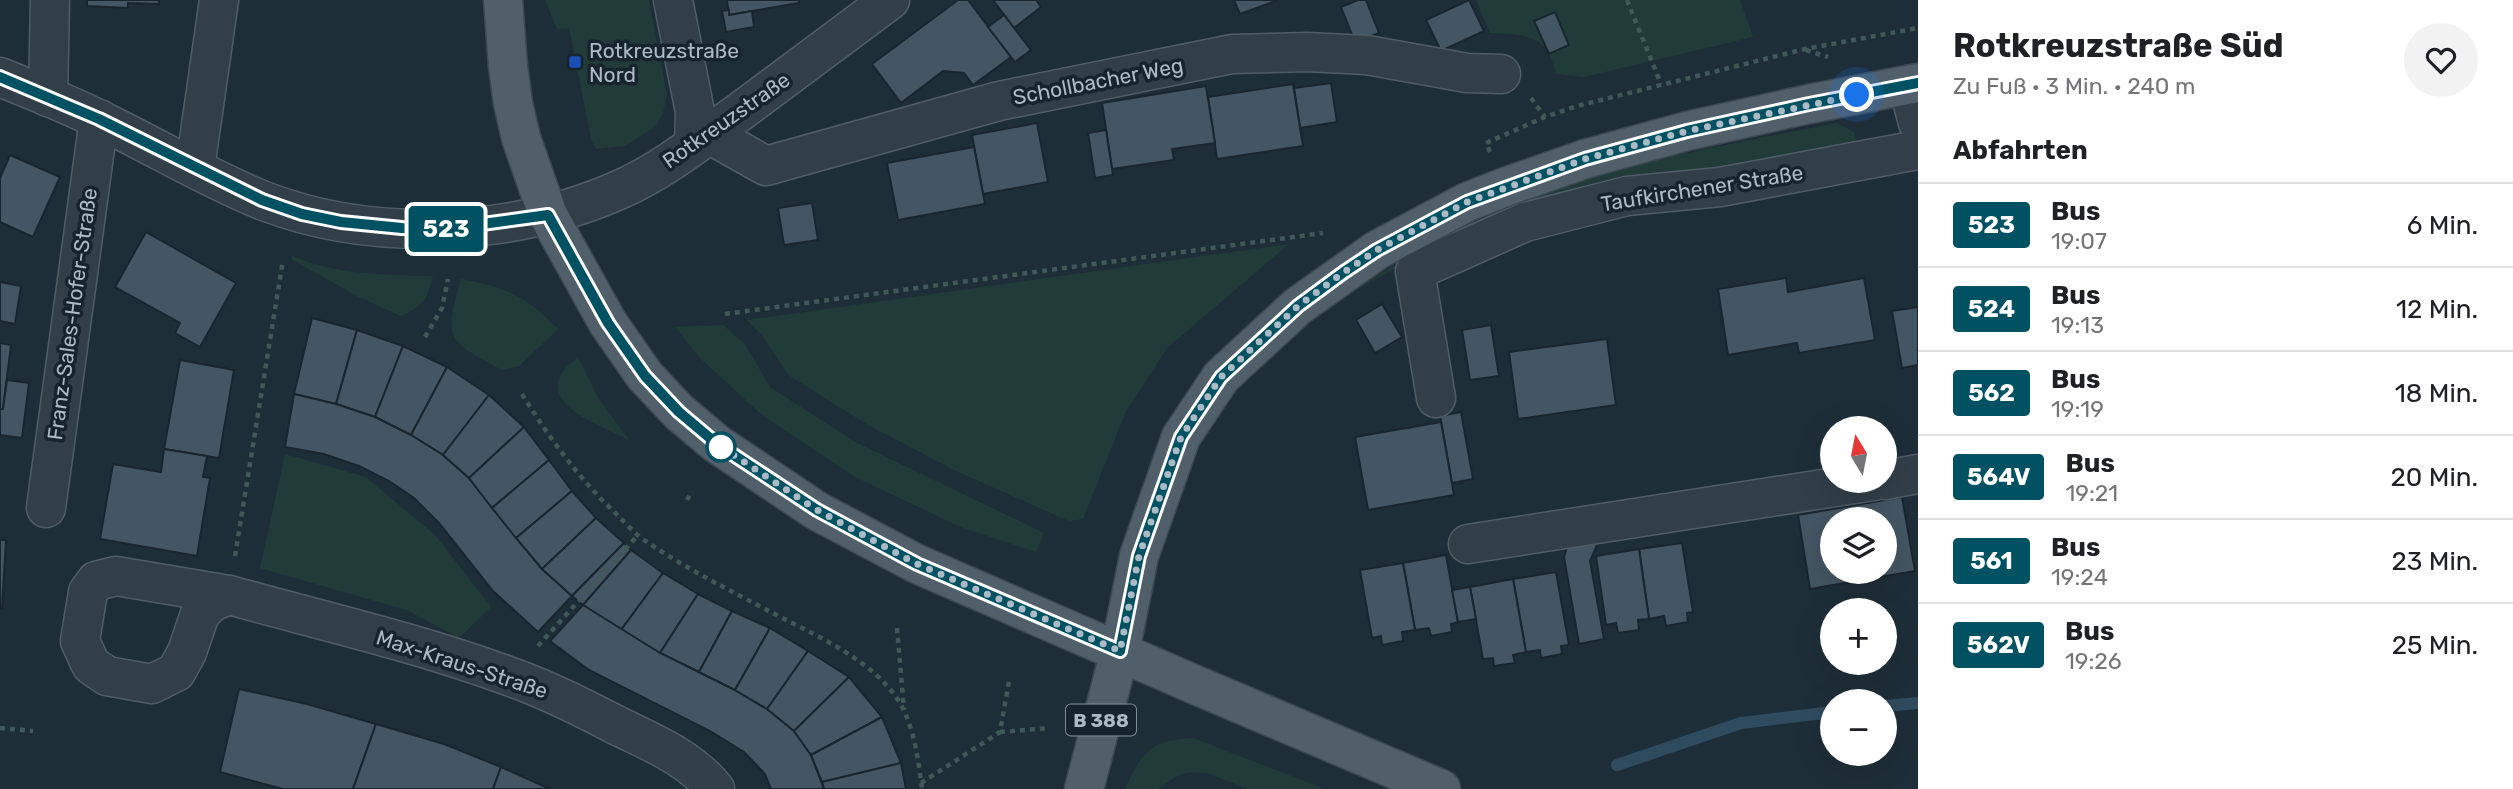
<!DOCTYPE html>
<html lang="de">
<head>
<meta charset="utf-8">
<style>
  body { margin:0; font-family:Rubik,sans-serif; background:#f2f2f2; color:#202124; height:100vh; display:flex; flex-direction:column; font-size:26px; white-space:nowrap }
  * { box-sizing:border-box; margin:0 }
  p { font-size:23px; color:#757577 }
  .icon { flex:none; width:38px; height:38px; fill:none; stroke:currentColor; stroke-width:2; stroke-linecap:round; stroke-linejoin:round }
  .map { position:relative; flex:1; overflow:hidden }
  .sheet { display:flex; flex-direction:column; background:#fff; width:595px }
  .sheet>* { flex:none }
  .badge { padding:0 14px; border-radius:5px; font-size:24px; line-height:46px }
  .needle { width:46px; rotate:350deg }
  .buttons { position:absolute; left:1820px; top:416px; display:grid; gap:14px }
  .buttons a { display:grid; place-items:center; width:77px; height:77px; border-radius:50%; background:#fff; box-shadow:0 7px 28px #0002; font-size:35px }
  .you { position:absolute; width:35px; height:35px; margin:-18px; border:5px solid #fff; border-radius:50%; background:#1a73e8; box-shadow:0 0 0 10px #1a73e833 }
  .map>.badge { position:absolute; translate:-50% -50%; box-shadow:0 0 0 4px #fff }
  h2 { padding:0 35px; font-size:26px; line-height:63px }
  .round { display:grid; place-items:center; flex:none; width:74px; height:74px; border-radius:37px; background:#f2f2f2 }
  .summary { display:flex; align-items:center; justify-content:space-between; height:119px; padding:0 35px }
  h1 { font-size:33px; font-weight:700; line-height:52px }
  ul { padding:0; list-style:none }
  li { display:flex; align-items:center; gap:21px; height:84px; padding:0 35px; border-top:2px solid #e0e0e0 }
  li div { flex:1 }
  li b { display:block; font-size:26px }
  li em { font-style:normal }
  li .badge { min-width:77px; font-weight:700; text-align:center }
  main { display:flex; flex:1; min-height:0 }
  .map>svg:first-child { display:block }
</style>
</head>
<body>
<main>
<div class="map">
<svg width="1918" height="789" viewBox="0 0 1918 789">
  <rect width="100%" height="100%" fill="#1e2e38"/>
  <g fill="#213b39">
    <polygon points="545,0 649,0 667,95 663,113 655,127 625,146 596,149 591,139 569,28 557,29"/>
    <path d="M1476,0H1740L1753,37L1584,77L1556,74C1547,33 1525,35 1490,33Z"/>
    <path d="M1837,123L1854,132L1858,150L1407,262L1353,292C1404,257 1458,225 1516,203C1620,163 1729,144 1837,123Z"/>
    <polygon points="1289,244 1167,348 1126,411 1083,519 1069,521 956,471 868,425 788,375 761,334 747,320"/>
    <path d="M292,256C337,275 385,275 433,276C428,298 423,307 401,316L359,297L291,259Z"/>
    <path d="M461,279C509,288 524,295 558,329L519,366L502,370C447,340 443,341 461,279Z"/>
    <polygon points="723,325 745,344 770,387 855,442 1044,533 1036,552 963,528 855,477 762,415 701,359 675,327"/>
    <path d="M578,357L598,398L629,440C595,423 523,399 578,357Z"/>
    <polygon points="285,454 366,477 436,536 491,607 459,638 407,610 260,568"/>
    <path d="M1193,738L1325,789H1248L1207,773L1190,772L1179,775L1157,789H1125C1142,752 1150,740 1193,738Z"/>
  </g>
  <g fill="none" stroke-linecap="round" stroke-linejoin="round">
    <g stroke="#2f4b5f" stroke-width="12">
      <polyline points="1885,706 1918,703"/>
      <polyline points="1617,765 1741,723 1832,712"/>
    </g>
  </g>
  <g fill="#445663" stroke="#1a262f" stroke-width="2" fill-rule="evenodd">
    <polygon points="87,0 159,0 159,4 128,3 128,8 87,6"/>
    <polygon points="727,0 799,0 799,3 729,15"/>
    <polygon points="958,0 968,0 1011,57 973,85 964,73 943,71 901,103 872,64"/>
    <polygon points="993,0 1036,0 1041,7 1014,28"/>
    <polygon points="1234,0 1278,0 1240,14"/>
    <polygon points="1358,0 1366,0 1379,33 1355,42 1341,7"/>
    <polygon points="1469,0 1484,31 1441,51 1426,20"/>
    <polygon points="729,10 729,15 752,11 754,27 726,32 722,11"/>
    <polygon points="1555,12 1569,45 1549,54 1534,21"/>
    <polygon points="1004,15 1031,50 1015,62 988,27"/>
    <polygon points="1331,83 1337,122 1300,128 1294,88"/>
    <polygon points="1293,84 1303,146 1217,159 1208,97"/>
    <polygon points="1206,86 1215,143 1172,149 1174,160 1112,169 1102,103"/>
    <polygon points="1037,123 1048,182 983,194 972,135"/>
    <polygon points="1106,130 1113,175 1095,178 1088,133"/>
    <polygon points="974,147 985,204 898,220 887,163"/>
    <polygon points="10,155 60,177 33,237 0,222 0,178"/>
    <polygon points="812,203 818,240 784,245 778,208"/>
    <polygon points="146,232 236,283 200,347 175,333 180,323 115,287"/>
    <polygon points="1786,278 1788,292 1864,278 1875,340 1799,353 1797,343 1728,355 1718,289"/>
    <polygon points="0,282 21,286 15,324 0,321"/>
    <polygon points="1382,304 1402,337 1375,353 1356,320"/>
    <polygon points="1918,307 1918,365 1902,368 1892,311"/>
    <polygon points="312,318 357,330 336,404 294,394"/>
    <polygon points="1491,325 1499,376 1470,380 1462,330"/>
    <polygon points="357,330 403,346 375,417 336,404"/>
    <polygon points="1607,339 1616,405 1518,419 1509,352"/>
    <polygon points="0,343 11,345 3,409 0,409"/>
    <polygon points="403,346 447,367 411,435 375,417"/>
    <polygon points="180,360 234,370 219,458 164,449"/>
    <polygon points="447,367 489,395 443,455 411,435"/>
    <polygon points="7,380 29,383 22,438 0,435 0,409 3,409"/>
    <polygon points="294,394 336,404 375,417 411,435 443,455 469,478 542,569 572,596 538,632 493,591 439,523 414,498 389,481 359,466 324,454 285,447"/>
    <polygon points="489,395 524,427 469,478 443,455"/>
    <polygon points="1461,412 1473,479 1452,483 1440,416"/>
    <polygon points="1441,422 1454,495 1368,510 1355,437"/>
    <polygon points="524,427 549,460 492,508 469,478"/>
    <polygon points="164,449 207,456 203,477 210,478 197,556 100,539 113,464 161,472"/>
    <polygon points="549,460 572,491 516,538 492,508"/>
    <polygon points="572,491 596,518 542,569 516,538"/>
    <path d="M1902,497L1915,571L1810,589L1798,515ZM1832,520H1885V572H1832Z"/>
    <polygon points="596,518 624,543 572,596 542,569"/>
    <polygon points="0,540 6,540 2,608 0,608"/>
    <polygon points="624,543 631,550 583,605 572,596"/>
    <polygon points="1598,543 1590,561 1604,639 1579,644 1564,557 1568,544"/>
    <polygon points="1682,543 1693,612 1687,613 1688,622 1666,626 1664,616 1649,619 1639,549"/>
    <polygon points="1639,549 1649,619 1638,620 1639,630 1618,633 1616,623 1606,625 1596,556"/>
    <polygon points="631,550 663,573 621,630 583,605"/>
    <polygon points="1446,555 1458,622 1451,624 1452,632 1431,636 1429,628 1415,630 1403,563"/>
    <polygon points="1403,563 1415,630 1402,632 1403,641 1382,645 1381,636 1372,638 1360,570"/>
    <polygon points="1556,572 1569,645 1561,646 1562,654 1541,658 1540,650 1526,652 1513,579"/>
    <polygon points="663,573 698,594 660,653 621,630"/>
    <polygon points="1513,579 1526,652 1513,655 1515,663 1494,666 1493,658 1483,659 1470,587"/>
    <polygon points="1470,587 1476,619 1458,622 1452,590"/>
    <polygon points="698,594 732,611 699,672 660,653"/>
    <polygon points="583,605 660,653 735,690 767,709 794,731 811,755 824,789 771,789 765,774 744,752 710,731 589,670 550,641"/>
    <polygon points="732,611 770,628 735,690 699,672"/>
    <polygon points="770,628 808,651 767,709 735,690"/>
    <polygon points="808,651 849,677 794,731 767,709"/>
    <polygon points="849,677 882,717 811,755 794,731"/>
    <polygon points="239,689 307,704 376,724 353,789 283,789 220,772"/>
    <polygon points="882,717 901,763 822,782 811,755"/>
    <polygon points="376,724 444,744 501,767 493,789 353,789"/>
    <polygon points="901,763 906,789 824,789 822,782"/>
    <polygon points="501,767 550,789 493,789"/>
  </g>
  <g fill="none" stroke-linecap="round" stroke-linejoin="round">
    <g stroke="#505d67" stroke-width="41">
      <g id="minor">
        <polyline points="673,0 695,112 694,145"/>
        <path d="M0,77C34,91 69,104 102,121C156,147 209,179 264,201C374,243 514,237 621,189C664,170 703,138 741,111C791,74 840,37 890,0"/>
        <polyline points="1908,85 1918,123"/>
        <polyline points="48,97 50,0"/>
        <polyline points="709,134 766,166 999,101 1232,54 1307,52 1367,55 1467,73 1501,74"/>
        <polyline points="195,168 219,0"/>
        <polyline points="1436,398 1415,271 1525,222 1627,196 1720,187 1918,150"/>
        <polyline points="1885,480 1918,474"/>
        <polyline points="46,508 99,119"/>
        <polyline points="1468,544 1874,481"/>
        <polygon points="116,576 229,595 212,602 200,614 187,652 176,672 152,684 107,676 91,665 80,641 88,592 96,581"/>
        <path d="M229,595C323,621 419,643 511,677C548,690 583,708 618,726C653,743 690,758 715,789"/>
      </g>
    </g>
    <g stroke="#3c4852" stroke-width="41">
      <g id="major">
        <polyline points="503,0 508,66 513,103 521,138 548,215 608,323 645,376 679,412 717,444 817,511 917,564 1198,686 1441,789"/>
        <polyline points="1084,789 1120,651 1139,556 1181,437 1221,377 1298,306 1377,250 1467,202 1505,187 1585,159 1687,131 1809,104 1918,83"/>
      </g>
    </g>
    <g stroke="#405857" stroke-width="4.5" stroke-dasharray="5 5" stroke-linecap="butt">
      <polyline points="1627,0 1661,84"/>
      <polyline points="1806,50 1828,57"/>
      <polyline points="570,63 575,62"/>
      <polyline points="1531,98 1545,117"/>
      <polyline points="1490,152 1486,143 1545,117 1577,106 1805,49 1918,28"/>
      <polyline points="725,314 1323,233"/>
      <polyline points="425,337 442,308 448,279"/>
      <path d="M522,394C548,436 577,476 613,511C622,519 630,529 640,537C679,565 722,586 765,609C810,633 882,662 904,711C915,734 919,764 922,789"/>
      <polyline points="687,500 692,491"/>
      <polyline points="235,556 283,260"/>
      <polyline points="897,628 904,710"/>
      <polyline points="538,646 638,535"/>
      <polyline points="0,728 33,731"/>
      <polyline points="1000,732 1050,728"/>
      <polyline points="921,783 1000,732 1009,681"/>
    </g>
    <use href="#minor" stroke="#323f49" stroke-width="38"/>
    <use href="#major" stroke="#505f69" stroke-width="38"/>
  </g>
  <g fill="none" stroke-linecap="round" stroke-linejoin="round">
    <g stroke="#fff" stroke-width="16">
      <polyline id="line" points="0,77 99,119 262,200 302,214 341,222 402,228 446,229 548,215 608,323 645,376 679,412 717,444 817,510 917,564 1120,651 1139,556 1181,437 1221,377 1298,306 1344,272 1377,250 1467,202 1585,159 1687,131 1809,104 1918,83"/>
    </g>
    <use href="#line" stroke="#005262" stroke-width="10"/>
    <polyline stroke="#acbac6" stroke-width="7" stroke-dasharray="0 12.6" points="721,447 717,444 817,510 917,564 1120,651 1139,556 1181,437 1221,377 1298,306 1344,272 1377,250 1467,202 1585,159 1687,131 1857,95"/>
  </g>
  <rect fill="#1a4fb4" stroke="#18242d" stroke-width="2.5" x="568" y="55" width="14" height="14" rx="3.5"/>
  <circle fill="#fff" stroke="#005262" stroke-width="3.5" cx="721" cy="447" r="14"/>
  <g text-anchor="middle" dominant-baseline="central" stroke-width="7" stroke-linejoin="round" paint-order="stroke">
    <rect fill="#18242d" stroke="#808d98" stroke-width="2" x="1066" y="704.5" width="70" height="31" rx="5"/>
    <g font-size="19" font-weight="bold" fill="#acbac6">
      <text x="1101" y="720">B 388</text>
    </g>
    <g font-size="21" fill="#acbac6" stroke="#18242d" text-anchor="start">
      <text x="589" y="50">Rotkreuzstraße<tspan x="589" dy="24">Nord</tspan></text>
    </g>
    <g font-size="21" fill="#acbac6" stroke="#18242d">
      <text transform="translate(1098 81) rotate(-11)">Schollbacher Weg</text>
      <text transform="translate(726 120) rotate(-35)">Rotkreuzstraße</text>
      <text transform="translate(1702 188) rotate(-9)">Taufkirchener Straße</text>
      <text transform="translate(72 314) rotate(-82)">Franz-Sales-Hofer-Straße</text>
      <text transform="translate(462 664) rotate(18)">Max-Kraus-Straße</text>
    </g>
  </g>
</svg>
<div class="buttons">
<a><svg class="needle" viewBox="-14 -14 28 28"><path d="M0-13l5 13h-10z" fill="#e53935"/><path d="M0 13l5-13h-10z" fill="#757577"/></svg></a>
<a><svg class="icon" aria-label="layers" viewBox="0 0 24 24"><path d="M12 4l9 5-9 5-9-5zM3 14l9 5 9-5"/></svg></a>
<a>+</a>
<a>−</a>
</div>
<div class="you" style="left:1857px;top:95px"></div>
<b class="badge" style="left:446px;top:229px;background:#005262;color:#fff">523</b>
</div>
<section class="sheet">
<div class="summary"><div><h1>Rotkreuzstraße Süd</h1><p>Zu Fuß · 3 Min. · 240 m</p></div><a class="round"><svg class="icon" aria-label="heart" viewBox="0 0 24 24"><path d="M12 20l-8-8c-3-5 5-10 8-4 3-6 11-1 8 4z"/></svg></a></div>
<h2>Abfahrten</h2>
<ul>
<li><span class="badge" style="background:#005262;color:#fff">523</span><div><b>Bus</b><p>19:07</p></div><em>6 Min.</em></li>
<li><span class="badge" style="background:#005262;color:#fff">524</span><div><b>Bus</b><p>19:13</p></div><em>12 Min.</em></li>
<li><span class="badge" style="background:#005262;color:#fff">562</span><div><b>Bus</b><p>19:19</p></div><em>18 Min.</em></li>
<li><span class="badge" style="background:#005262;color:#fff">564V</span><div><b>Bus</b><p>19:21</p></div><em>20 Min.</em></li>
<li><span class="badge" style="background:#005262;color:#fff">561</span><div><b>Bus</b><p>19:24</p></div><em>23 Min.</em></li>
<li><span class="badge" style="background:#005262;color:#fff">562V</span><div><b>Bus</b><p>19:26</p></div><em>25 Min.</em></li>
</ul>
</section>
</main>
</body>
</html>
